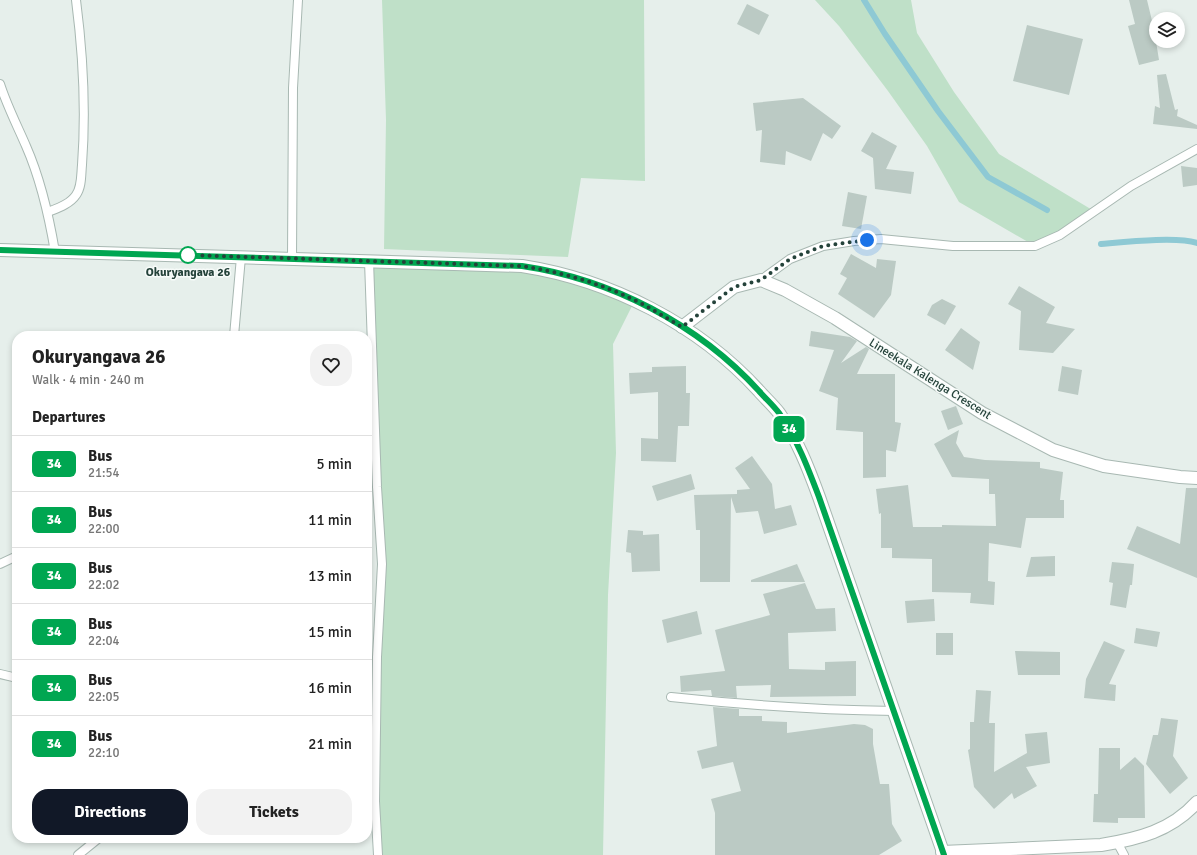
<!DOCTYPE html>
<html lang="en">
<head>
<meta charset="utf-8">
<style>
  body { margin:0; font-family:Signika,sans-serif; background:#f2f2f2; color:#222; height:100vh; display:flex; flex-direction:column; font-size:15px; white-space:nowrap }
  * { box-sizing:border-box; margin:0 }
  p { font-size:13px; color:#767676 }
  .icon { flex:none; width:22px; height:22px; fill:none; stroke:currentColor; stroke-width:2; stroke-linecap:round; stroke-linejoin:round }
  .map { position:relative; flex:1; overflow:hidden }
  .side { position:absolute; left:12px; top:331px; width:360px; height:512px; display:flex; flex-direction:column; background:#fff; border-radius:16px; box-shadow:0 2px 6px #0003 }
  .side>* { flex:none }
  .badge { padding:0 8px; border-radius:6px; font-size:14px; line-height:26px }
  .buttons { position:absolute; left:1149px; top:12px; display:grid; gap:8px }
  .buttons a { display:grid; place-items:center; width:36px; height:36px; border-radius:50%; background:#fff; box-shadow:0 2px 6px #0003; font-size:20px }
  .you { position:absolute; width:20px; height:20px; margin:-10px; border:3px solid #fff; border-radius:50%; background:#1a73e8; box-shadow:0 0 0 6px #1a73e833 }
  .map>.badge { position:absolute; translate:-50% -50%; box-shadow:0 0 0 2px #fff }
  h2 { padding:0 20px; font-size:15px; line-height:36px }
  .round { display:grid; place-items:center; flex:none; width:42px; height:42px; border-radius:16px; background:#f2f2f2 }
  .overview { display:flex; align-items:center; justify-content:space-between; height:68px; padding:0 20px }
  h1 { font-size:19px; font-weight:800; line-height:30px }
  .action { display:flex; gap:8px; margin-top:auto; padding:8px 20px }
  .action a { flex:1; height:46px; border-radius:16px; background:#111827; color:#fff; font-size:16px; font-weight:800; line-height:46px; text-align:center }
  .action a+a { background:#f2f2f2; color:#222 }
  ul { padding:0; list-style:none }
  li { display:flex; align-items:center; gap:12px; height:56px; padding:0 20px; border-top:1px solid #e0e0e0 }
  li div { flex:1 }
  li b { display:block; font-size:15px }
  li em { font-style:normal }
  li .badge { min-width:44px; font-weight:700; text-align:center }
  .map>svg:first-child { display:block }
</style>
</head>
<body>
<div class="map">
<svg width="1197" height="855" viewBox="0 0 1197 855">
  <rect width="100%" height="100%" fill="#e6efeb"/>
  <g fill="#bfe0c8">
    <polygon points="382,0 644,0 645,181 581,178 568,257 384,249 386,120"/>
    <polygon points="815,0 911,0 917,33 954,92 999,154 1094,211 1035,246 959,202 927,146 888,91 839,26"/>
    <polygon points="369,261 522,266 635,300 613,344 616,453 608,595 603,855 378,855 375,801 367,791 367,675 377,657 382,564"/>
  </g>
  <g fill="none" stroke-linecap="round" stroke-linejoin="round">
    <g stroke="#8ec9d4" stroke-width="6">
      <polyline points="864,0 885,34 938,111 988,177 1047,210"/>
      <path d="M1101,244C1124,242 1177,236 1197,243"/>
    </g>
  </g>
  <g fill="#bbcac4">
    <polygon points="1129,0 1147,0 1154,29 1159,60 1139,65 1128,26 1135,24"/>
    <polygon points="747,4 769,15 759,35 737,24"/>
    <polygon points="1027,25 1083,39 1069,95 1013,81"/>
    <polygon points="1166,74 1175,110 1178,109 1177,116 1197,125 1197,129 1153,124 1155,106 1160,108 1157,75"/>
    <polygon points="803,98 841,126 832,139 823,133 811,161 786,151 785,165 760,162 762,130 756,131 753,103"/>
    <polygon points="872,132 897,146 886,169 914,172 911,194 875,189 873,158 861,151"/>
    <polygon points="1181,166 1197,168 1197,185 1183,187"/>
    <polygon points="848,192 867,196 861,229 842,226"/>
    <polygon points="851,254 876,268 877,259 896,261 891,295 874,318 838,294 847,278 840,274"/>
    <polygon points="1019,286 1055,307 1046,323 1075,329 1053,353 1019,350 1021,311 1008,304"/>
    <polygon points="942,299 956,306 945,325 927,315 932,305"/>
    <polygon points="961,328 980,342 973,370 945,350"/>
    <polygon points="811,331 850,337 857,341 841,363 866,347 869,349 857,374 895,374 895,422 901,423 896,452 886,450 886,477 863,478 863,432 836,430 838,398 819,391 834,350 809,346"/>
    <polygon points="686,366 686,393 690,393 689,426 678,426 676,462 641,461 641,438 658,439 658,392 630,394 629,373 652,372 652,367"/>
    <polygon points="1062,366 1082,370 1078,395 1058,391"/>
    <polygon points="956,406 963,424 948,430 941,411"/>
    <polygon points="959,430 956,443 964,457 985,460 1040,462 1040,468 1063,472 1060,500 1064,500 1064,518 1026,518 1021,548 989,543 988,581 995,582 994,605 970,603 971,593 932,592 932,559 892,558 892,548 881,548 881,513 879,514 876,489 908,485 913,527 942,527 942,525 996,526 995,494 989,494 989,479 952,477 934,444"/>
    <polygon points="752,456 772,484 775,509 791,505 797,525 764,534 758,511 736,513 731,497 730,582 700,582 700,530 696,530 694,495 737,494 737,490 750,489 735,468"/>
    <polygon points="691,474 695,489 657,501 652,486"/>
    <polygon points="1186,488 1197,488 1197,578 1127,549 1137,526 1180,544"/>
    <polygon points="628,530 643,531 643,535 659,534 660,571 632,572 631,553 626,552"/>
    <polygon points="1055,556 1055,576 1026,577 1031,557"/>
    <polygon points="1112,562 1134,564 1132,585 1130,585 1126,608 1110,605 1113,583 1109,582"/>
    <polygon points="797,564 805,582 751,582 751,580"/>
    <polygon points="805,583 816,609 835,608 836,631 788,633 789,669 825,670 825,662 856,661 856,696 770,697 771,685 736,686 737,698 712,696 711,690 681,692 680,676 725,671 715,630 770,615 763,594"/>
    <polygon points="934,599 935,621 907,623 905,601"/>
    <polygon points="697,611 702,634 667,643 662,620"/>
    <polygon points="1136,628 1160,632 1157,647 1134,643"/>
    <rect x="936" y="633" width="17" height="22"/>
    <polygon points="1104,641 1125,650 1109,684 1116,685 1115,701 1084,698 1086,679"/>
    <polygon points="1015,651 1060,652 1060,675 1018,675"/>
    <polygon points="976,690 991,691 989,723 995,723 994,772 1027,753 1025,734 1047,732 1050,763 1026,767 1037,786 1014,799 1012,793 994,809 974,787 968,750 970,749 970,722 974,722"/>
    <polygon points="713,707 739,709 739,716 762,716 762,721 787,722 787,733 854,724 865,725 873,729 873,744 880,784 889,784 892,824 902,841 879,855 715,855 715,813 711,799 741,791 733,762 702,769 697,751 717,746"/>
    <polygon points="1161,718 1178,720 1173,756 1188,778 1170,794 1146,764 1153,735 1158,735"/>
    <polygon points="1099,748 1120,748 1120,770 1135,757 1144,766 1145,818 1118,818 1118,823 1093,822 1094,794 1098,794"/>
  </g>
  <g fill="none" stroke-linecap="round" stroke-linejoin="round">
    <g stroke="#a8b8b2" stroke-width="10">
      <g id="service">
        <path d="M0,84C7,106 17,125 26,146C41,180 49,216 55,252"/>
        <path d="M48,212C58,208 70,204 76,195C82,187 81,174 82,165C86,111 83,54 76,0"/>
        <polyline points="292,259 293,88 298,0"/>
        <polyline points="369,261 377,487 382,564 377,657 375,801 378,855"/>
        <polyline points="761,280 790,259 823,246 854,241 881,239 953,246 1035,246 1060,235 1131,186 1197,149"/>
        <polyline points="234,336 241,257"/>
        <polyline points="0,564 17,556"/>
        <polyline points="0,674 17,678"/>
        <path d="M671,697C745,705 819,710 894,711"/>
        <polyline points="1117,842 1124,855"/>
        <polyline points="78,855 99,838"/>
      </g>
    </g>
    <g stroke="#a8b8b2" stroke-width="14">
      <g id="minor">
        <polyline points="682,327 734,287 761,280 785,290 835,318 982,413 1053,450 1104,466 1180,477 1197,478"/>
        <path d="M942,852L1101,845C1138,839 1171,831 1197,802"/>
      </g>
    </g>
    <g stroke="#a8b8b2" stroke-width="14">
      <path id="tertiary" d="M0,250L522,266C611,280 698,324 759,391C765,398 773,405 779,413C797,439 808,467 819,497L944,855"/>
    </g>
    <use href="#service" stroke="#fff" stroke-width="8"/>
    <use href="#minor" stroke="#fff" stroke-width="12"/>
    <use href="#tertiary" stroke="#fff" stroke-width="12"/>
  </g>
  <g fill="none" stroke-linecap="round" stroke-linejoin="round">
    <g stroke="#fff" stroke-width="9">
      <path id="line" d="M0,250L522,266C611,279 698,324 759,391C765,398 773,405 779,413C797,439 808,468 819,497L944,855"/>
    </g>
    <use href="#line" stroke="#00a651" stroke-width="6"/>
    <path stroke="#24423a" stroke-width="4" stroke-dasharray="0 7.2" d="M188,255L522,266C560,272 600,283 634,300C651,308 666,318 682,327L734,287L761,280L790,259L823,246L867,240"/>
  </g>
  <circle fill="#fff" stroke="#00a651" stroke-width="2" cx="188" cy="255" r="8"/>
  <g text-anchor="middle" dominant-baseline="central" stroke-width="3" stroke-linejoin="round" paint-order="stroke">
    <g font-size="12" font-weight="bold" fill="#24423a" stroke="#f7fbf9">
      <text x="188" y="272">Okuryangava 26</text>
    </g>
    <g font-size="12" fill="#24423a" stroke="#f7fbf9">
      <text transform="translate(930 379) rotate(32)">Lineekala Kalenga Crescent</text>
    </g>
  </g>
</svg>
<div class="buttons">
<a><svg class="icon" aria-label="layers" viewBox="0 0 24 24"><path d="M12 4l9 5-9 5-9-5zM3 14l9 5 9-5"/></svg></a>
</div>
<div class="you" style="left:867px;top:240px"></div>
<b class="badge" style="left:789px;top:429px;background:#00a651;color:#fff">34</b>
<section class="side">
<div class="overview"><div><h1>Okuryangava 26</h1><p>Walk · 4 min · 240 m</p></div><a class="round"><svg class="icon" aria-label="heart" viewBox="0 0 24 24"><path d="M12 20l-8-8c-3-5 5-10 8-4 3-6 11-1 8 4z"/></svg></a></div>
<h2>Departures</h2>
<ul>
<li><span class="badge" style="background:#00a651;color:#fff">34</span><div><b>Bus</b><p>21:54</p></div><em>5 min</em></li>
<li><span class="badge" style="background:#00a651;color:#fff">34</span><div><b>Bus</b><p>22:00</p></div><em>11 min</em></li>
<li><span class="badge" style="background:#00a651;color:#fff">34</span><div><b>Bus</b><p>22:02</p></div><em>13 min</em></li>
<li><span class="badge" style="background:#00a651;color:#fff">34</span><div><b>Bus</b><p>22:04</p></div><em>15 min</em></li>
<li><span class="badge" style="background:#00a651;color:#fff">34</span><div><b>Bus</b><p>22:05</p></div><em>16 min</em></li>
<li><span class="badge" style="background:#00a651;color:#fff">34</span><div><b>Bus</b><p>22:10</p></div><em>21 min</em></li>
</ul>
<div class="action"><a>Directions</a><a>Tickets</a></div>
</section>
</div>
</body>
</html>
